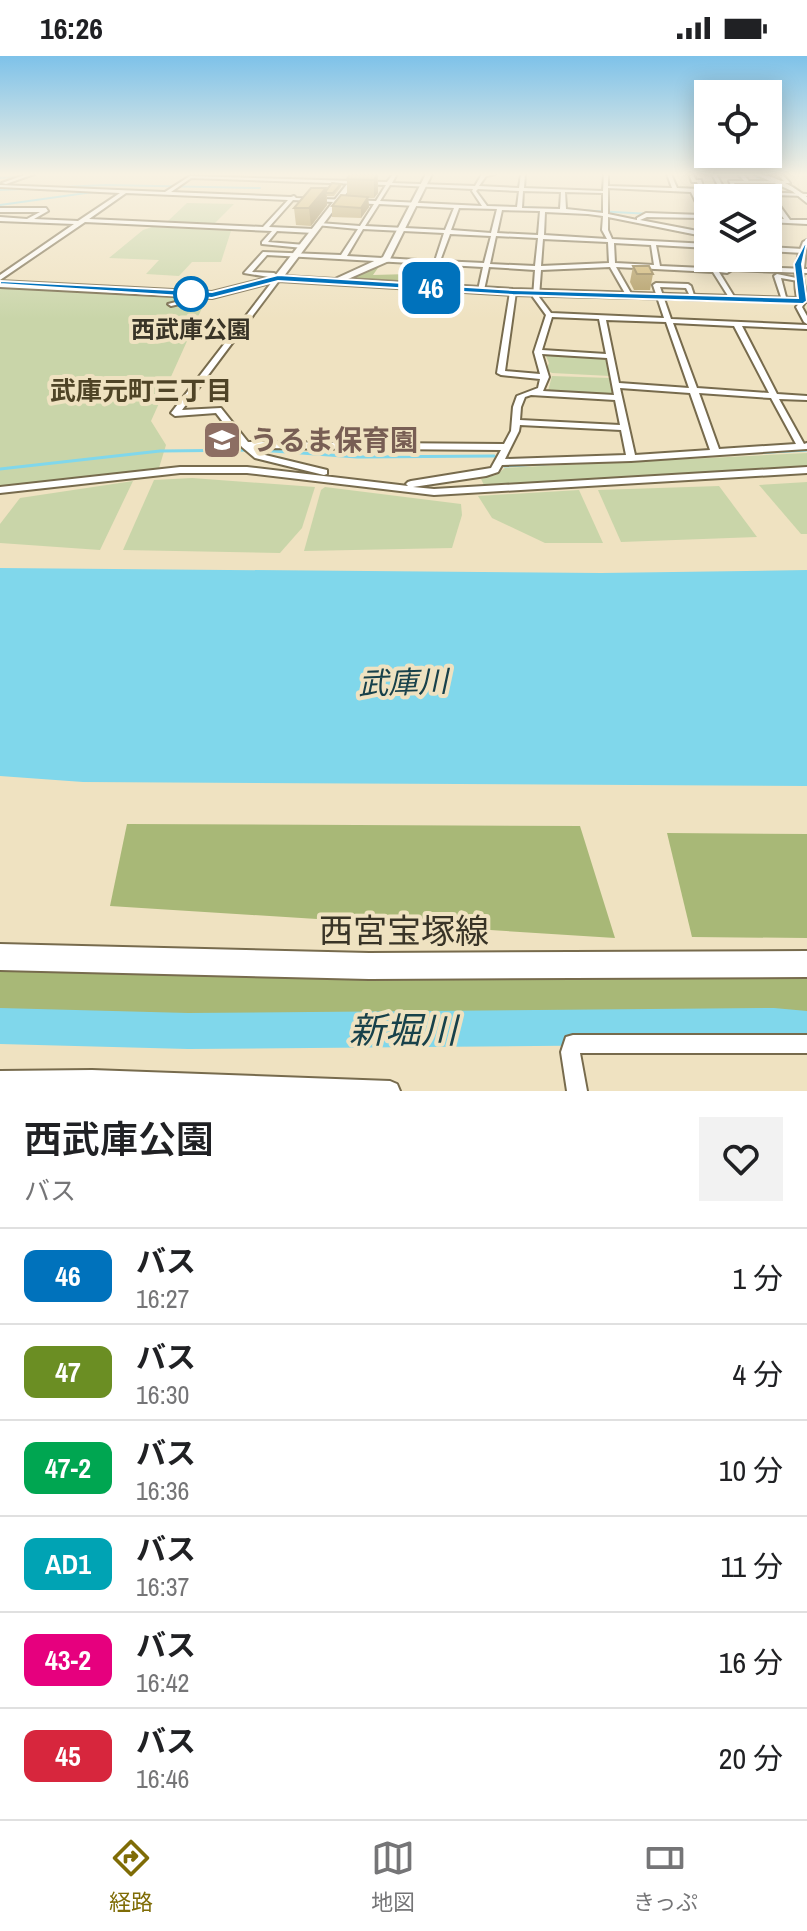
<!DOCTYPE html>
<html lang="ja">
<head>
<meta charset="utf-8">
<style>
  body { margin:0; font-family:"Archivo Narrow","Noto Sans JP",sans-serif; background:#f2f2f2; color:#202124; height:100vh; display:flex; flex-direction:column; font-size:30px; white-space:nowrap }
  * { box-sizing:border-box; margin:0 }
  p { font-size:26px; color:#757577 }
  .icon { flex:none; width:44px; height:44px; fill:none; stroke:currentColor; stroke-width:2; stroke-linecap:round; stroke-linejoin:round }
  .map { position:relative; height:1035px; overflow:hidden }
  .drawer { display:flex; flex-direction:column; background:#fff; flex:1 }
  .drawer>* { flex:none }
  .badge { padding:0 16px; border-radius:12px; font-size:28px; line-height:52px }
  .tools { position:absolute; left:694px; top:24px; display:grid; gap:16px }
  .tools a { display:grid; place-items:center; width:88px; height:88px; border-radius:0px; background:#fff; box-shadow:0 4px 20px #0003; font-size:40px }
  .map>.badge { position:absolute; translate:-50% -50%; box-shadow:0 0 0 4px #fff }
  .round { display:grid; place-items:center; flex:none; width:84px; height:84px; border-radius:0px; background:#f2f2f2 }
  .head { display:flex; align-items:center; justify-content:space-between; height:136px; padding:0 24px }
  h1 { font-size:38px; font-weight:600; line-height:60px }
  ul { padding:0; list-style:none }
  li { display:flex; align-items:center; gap:24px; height:96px; padding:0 24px; border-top:2px solid #e0e0e0 }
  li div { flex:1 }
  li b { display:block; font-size:30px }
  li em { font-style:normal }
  li .badge { min-width:88px; font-weight:700; text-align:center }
  .status { display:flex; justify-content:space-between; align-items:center; height:56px; padding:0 40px; background:#fff; direction:ltr }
  .status svg { height:22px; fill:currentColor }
  .dock { display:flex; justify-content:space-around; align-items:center; height:112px; border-top:2px solid #e0e0e0; background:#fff; font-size:22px; color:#757577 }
  .dock a { display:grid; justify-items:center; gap:4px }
  .dock .current { color:#7f6c06 }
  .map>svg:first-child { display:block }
</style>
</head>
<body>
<div class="status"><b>16:26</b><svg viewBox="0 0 49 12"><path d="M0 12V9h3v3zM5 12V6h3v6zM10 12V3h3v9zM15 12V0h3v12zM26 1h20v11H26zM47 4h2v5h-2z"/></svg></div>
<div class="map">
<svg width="807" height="1035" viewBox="0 0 807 1035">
  <rect width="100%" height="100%" fill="#efe2c1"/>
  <g fill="#c9d5a9">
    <polygon points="187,147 234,148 214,168 168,165"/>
    <polygon points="152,171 231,175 221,206 192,206 179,220 146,218 159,204 109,202 143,174"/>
    <polygon points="0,230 206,243 151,365 166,389 159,412 0,430"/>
    <polygon points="545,298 606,301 610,320 552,317 546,314 549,307"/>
    <polygon points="552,320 610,322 613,338 552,337 548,335"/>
    <polygon points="807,397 807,411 484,429 481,423 496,419 505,412"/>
    <polygon points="192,422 315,431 302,472 280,497 123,494 154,424"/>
    <polygon points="133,425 100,494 0,487 0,468 20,442"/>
    <polygon points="807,426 807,478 801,478 759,429"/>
    <polygon points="719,430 757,481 621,486 598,434"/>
    <polygon points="325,431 461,448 462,459 452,492 304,495 321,434"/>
    <polygon points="579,434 603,487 545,487 492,462 478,440"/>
  </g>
  <g fill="#a8b877">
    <polygon points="380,209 373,219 409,218 409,222 419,223 423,218 443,218 442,229 350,222"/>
    <polygon points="127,768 580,770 615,882 110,850"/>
    <polygon points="667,777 807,778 807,882 692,881"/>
    <polygon points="0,911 807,911 807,966 0,958"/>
  </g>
  <polygon fill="#80d7eb" points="0,512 601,517 807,514 807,730 83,726 0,720"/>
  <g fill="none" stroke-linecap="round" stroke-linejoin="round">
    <g stroke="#80d7eb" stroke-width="2">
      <polyline points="755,119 760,126 757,126"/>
      <polyline points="0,122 22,121"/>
      <polyline points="740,126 736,127 745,142"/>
      <polyline points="0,134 106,129 260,132"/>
      <polyline points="0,149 93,136"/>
      <polyline points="520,151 651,158"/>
      <polyline points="541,240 555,240"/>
      <polyline points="713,244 790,247"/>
    </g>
    <g stroke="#80d7eb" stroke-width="3">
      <polyline points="504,410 807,394"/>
      <polyline points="0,413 160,395 259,394 357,401 494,400"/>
    </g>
    <polygon fill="#80d7eb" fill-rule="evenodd" points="0,952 188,957 774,952 807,955 807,991 774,988 188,993 0,988"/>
    <g stroke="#776b4d" stroke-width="4">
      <g id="street">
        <polygon points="27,118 34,118 6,128 2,127"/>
        <path d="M393,118H397L392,127L475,130L482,118H495L486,120L479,130L519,132L521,118H525L524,132L603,135L604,118H608V130L672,132L667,118H671L677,132L700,133L697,126H692L689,118H693L696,124H701L704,133L720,134L712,118H716L725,134L734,135L729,125H744L738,118H743L749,125H784L777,118H782L790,127H734L739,135L807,138V140L772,139L790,164H807V168L768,166V162L784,163L767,139L740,138L742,141L738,142L736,138L696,136L708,159V163L704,166L699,165L701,162L647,161L640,164L708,177V181L608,161V174L612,183L708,188V192L656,189L660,210L726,213L731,210L807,213V217L732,214L727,217L719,216L735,242L732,244L730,243L713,216L616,211L632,239L629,241L626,239L610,211L541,214L539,241L551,257L664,262L653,229L656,227L688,228L691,230L695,242H691L686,232L660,231L671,263L807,269V273L742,270L777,338L807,340V344L779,343L804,388L807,387V393L631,405L502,409L498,416L486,420L413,431L434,433L807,411V417L434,439L247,417H180L0,437V431L180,411H247L408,430L406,428L408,426L411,425L491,412L501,394L254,392L261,398L327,414V418L324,419L255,402L242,391L216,357L175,360L171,357L275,222L244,217L263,196L341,199L358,173L316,169L319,167L360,170L374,148L293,144L269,171L314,173L317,175L314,177L277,175L268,186L305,189L303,192L262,188V186L272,175L85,166L0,224V219L74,168L0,165V161L27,163L40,156H0V152H46L48,155L34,163L78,165L120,137L0,131V129L165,136L190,120L387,126ZM191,122L386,129L376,145L296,142L294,140L291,141L171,136ZM390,129L473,133L472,135L482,150L380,145ZM608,132L691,136L702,159L646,157L637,162V164L608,158ZM478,133L519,135L517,151L487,150L476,135ZM523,135L561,136L560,153L522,152ZM565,136L603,137V157L566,153ZM126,137L288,144L263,171L89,163ZM379,148L454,152L445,174L365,170ZM459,152L497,153L491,177L451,174ZM502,154L540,155L538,179L497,177ZM545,156L588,158L603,160L602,174L607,183L544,179ZM363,173L444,177L435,205L347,200ZM450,178L491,180L484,207L440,205ZM496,180L538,182L535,210L490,208ZM543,183L608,186L609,207L541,210ZM614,187L651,189L654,209L615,207ZM267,199L483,211L478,234L481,236L484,234L489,211L535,214L533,241L546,259L534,296L540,318L505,315L516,236L513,234L510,236L497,317L501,319L540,323L538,332L517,340L513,351L511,375L504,388L248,386L221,352L182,354L281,222L274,217L252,216ZM552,261L599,263L606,298L542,294ZM606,264L666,266L689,332L619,327ZM673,267L734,270L769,337L697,332ZM542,298L607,302L614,339L543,335L549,321ZM620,332L690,337L710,394L635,399ZM699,337L771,342L796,388L719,393ZM531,339L615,344L620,369L520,364L521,351L525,341ZM520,369L621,374L626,399L505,403L519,375Z"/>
        <polygon points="768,191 803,193 806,195 803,197 768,195"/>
        <polygon points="777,218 801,223 798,225 781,222 787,245 782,244 774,220"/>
        <polygon points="212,237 214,238 214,240 171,250 168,248"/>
        <polygon points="803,243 806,245 802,251 807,260 807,268 804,266 796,251"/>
        <polygon points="573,979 807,979 807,997 580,997 587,1035 567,1035 561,996 566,981"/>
        <polygon points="92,1014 390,1025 397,1028 400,1035 0,1035 0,1015"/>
      </g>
    </g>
    <g stroke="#776b4d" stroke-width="4">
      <g id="secondary">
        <path d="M355,118H361L284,220L335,223L383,201L426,118H432L389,205L348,223L513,233L797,242C793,222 795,205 803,186L807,184L803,222L807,246L513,239L278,225L212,242L0,231V225L212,236L275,220Z"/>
        <path d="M754,118C772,118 793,130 807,141V147L792,135Z"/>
        <polygon points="0,888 369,897 807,895 807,921 369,923 0,914"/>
      </g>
    </g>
    <use href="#street" fill="#fff" fill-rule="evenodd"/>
    <use href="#secondary" fill="#fff" fill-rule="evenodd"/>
  </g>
  <g fill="#b09b63">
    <polygon points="350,118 378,118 378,137 374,142 368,142 369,151 361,162 332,161 332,150 347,140 347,123"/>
    <polygon points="341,128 341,131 334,140 327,140 327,149 311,170 296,169 294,152"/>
    <polygon points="633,210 653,218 650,234 634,234 630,226"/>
  </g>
  <g fill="#907e50">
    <polygon points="377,119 378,137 374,142 374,124"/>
    <polygon points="326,132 327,149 311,170 309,152"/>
    <polygon points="368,141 369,151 361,162 361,152"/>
  </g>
  <g fill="#cdb473" stroke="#907e50" stroke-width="2">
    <polygon points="350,118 374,118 377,119 374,124 347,123"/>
    <polygon points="332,127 341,128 333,137 326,137 326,135"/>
    <polygon points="311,132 326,132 309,152 294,152"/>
    <polygon points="341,139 368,141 361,152 332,150"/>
    <polygon points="633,210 649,210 653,218 637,218"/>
  </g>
  <linearGradient id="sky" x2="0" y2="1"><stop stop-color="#7ec2e9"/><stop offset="0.45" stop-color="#f8f2e3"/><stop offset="1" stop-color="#f8f2e3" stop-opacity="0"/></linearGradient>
  <rect width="807" height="263" fill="url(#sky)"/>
  <polygon fill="#0072bc" stroke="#fff" stroke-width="2" points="807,183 807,186 802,208 807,245 803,248 513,239 278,225 212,242 0,228 0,225 212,236 278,219 513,234 798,242 794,208"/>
  <defs>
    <g id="school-square" transform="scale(2)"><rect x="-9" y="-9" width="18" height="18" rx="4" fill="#8d6e63" stroke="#efe2c1"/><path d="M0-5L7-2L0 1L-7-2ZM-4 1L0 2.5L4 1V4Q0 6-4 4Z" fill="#fff"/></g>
  </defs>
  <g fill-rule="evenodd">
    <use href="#school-square" x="222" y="384"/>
  </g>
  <circle fill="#fff" stroke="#0072bc" stroke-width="4" cx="191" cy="238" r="16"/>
  <g text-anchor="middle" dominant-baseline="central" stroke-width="8" stroke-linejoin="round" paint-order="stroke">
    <g font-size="24" font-weight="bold" fill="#393427" stroke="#efe2c1">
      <text x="191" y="273">西武庫公園</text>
    </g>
    <g font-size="26" font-weight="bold" fill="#4f4427" stroke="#efe2c1">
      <text x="141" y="334">武庫元町三丁目</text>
    </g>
    <g font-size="28" font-weight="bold" fill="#785e54" stroke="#efe2c1" text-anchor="start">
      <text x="250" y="384">うるま保育園</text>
    </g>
    <g font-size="30" font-style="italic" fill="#18414a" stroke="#efe2c1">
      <text transform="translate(403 626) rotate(-2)">武庫川</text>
    </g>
    <g font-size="34" fill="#393427" stroke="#efe2c1">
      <text x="404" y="875">西宮宝塚線</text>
    </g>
    <g font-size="36" font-style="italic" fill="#18414a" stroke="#efe2c1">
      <text x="403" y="974">新堀川</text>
    </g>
  </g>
</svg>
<div class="tools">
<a><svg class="icon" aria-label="locate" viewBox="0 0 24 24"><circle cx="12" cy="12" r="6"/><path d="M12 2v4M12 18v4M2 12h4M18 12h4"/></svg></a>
<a><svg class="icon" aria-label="layers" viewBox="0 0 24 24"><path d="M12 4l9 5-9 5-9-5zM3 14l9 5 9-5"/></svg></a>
</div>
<b class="badge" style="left:431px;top:232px;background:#0072bc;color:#fff">46</b>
</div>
<section class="drawer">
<div class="head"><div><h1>西武庫公園</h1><p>バス</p></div><a class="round"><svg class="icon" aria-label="heart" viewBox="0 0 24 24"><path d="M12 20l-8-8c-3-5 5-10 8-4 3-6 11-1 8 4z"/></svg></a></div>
<ul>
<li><span class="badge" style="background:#0072bc;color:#fff">46</span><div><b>バス</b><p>16:27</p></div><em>1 分</em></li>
<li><span class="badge" style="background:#6b8e23;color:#fff">47</span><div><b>バス</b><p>16:30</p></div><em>4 分</em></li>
<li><span class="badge" style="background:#00a651;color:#fff">47-2</span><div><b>バス</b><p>16:36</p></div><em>10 分</em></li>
<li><span class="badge" style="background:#00a3b4;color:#fff">AD1</span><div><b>バス</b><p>16:37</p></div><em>11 分</em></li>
<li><span class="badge" style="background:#e6007e;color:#fff">43-2</span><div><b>バス</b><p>16:42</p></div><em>16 分</em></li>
<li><span class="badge" style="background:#d7263d;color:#fff">45</span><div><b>バス</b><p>16:46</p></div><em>20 分</em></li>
</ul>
</section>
<nav class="dock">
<a class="current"><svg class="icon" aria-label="directions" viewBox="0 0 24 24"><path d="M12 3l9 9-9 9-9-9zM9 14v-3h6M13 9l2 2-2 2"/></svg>経路</a>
<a><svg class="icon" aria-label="map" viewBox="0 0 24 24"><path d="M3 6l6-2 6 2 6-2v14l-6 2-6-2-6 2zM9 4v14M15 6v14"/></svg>地図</a>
<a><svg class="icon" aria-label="tickets" viewBox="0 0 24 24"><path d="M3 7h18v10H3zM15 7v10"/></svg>きっぷ</a>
</nav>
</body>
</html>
